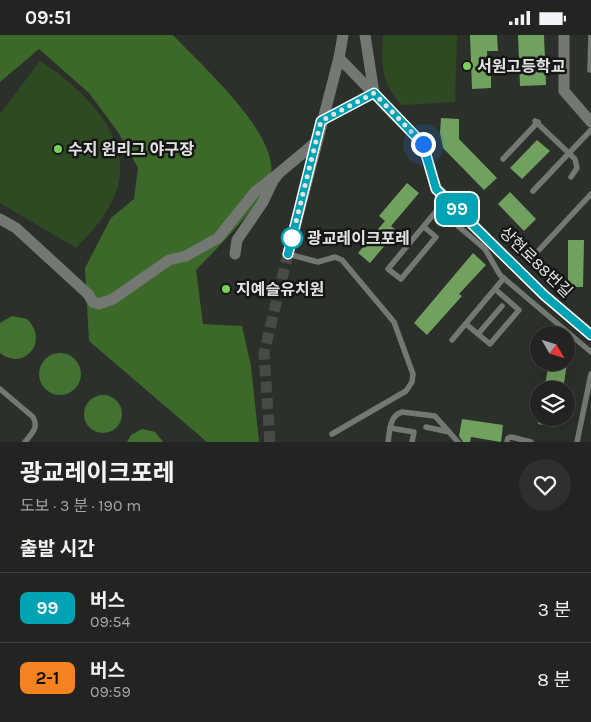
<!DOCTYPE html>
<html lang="ko">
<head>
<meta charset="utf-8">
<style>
  body { margin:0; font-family:Karla,"Noto Sans KR",sans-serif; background:#2d302d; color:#f1f3f6; height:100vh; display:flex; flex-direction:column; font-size:19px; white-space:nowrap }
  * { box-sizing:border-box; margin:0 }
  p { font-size:16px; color:#a2a4a5 }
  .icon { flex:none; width:28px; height:28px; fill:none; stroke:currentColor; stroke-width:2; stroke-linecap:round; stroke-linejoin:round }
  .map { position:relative; height:407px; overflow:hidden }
  .sheet { display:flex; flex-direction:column; background:#212420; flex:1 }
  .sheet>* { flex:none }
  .badge { padding:0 10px; border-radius:8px; font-size:18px; line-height:32px }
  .needle { width:32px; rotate:129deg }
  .buttons { position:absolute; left:530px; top:291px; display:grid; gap:10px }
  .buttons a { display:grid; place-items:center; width:45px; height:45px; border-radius:50%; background:#212420; box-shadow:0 5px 20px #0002,0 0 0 1px #3e413e; font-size:25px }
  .you { position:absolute; width:25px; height:25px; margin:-12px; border:4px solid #fff; border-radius:50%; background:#1a73e8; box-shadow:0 0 0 8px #1a73e833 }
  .map>.badge { position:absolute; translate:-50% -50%; box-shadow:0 0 0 2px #fff }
  h2 { padding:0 20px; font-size:19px; line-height:45px }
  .round { display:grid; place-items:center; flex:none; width:52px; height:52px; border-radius:26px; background:#2d302d }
  .overview { display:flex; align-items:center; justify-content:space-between; height:85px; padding:0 20px }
  h1 { font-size:24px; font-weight:700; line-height:38px }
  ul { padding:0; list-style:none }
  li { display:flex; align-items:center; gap:15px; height:70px; padding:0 20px; border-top:1px solid #3e413e }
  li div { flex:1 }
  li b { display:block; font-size:19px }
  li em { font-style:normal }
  li .badge { min-width:55px; font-weight:700; text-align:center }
  .status { display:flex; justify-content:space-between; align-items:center; height:35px; padding:0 25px; background:#212420; direction:ltr }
  .status svg { height:14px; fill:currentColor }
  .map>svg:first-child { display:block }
</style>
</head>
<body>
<div class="status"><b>09:51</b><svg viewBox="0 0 49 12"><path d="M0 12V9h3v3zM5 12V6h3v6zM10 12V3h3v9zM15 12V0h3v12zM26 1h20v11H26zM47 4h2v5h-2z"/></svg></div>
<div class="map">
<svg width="591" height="407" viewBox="0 0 591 407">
  <rect width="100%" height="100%" fill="#2c302a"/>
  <g fill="#2d4a22">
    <path d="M383,0H457L455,67L402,70C380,47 382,30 383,0Z"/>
    <path d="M40,26C79,50 134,102 117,154C109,178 93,196 76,213L0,168V79Z"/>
  </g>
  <path fill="#3c692a" d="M0,0H173C200,29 278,98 271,139C267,165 215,215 196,235L203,289L242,291L251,331L259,407H207L89,306L85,233L111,183L134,164L138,133L118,97L89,58L39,14L0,47Z"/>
  <g fill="#437131">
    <path d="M12,281L27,284C50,306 24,337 0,318V288Z"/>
    <circle cx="60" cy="339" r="21"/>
    <circle cx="103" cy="379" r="19"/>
    <polygon points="142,394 155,397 163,407 127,407 131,400"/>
  </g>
  <g fill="#71a15f">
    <polygon points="470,0 497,0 498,16 487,16 488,41 491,41 491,53 472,54"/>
    <polygon points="518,0 544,0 546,50 520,51"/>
    <polygon points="441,83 459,84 459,104 497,143 484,155 443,113 440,98"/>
    <polygon points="537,105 550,116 522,144 510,133"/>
    <polygon points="407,148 419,158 391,191 397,196 370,228 358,218 385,186 379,181"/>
    <polygon points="510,157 536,184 524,196 498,169"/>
    <polygon points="568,205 584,205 583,252 568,252"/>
    <polygon points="473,218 486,230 459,259 462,261 427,300 414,288"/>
    <polygon points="549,328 567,328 563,355 544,355"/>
    <polygon points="539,382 558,382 556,392 538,389"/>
    <polygon points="462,384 503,390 501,407 471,402 470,407 463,407 459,401"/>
  </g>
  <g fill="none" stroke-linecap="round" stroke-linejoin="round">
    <polyline stroke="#474b45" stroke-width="11" stroke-dasharray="11 5.5" stroke-linecap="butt" points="270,407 264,318 288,219"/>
    <g stroke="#737872" stroke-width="5.5">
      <polyline points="590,35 591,0"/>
      <polyline points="323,85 374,58"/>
      <polyline points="535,86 575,124 577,133 571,142"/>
      <polyline points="503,124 538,87"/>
      <polyline points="533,156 591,95"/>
      <polyline points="424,192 436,202 401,244 388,234 438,174 485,214 500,240 591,317"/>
      <polyline points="539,215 591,159"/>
      <polyline points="288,219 318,227 335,222 342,225 394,287 413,339 412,347 406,356 332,399"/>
      <polyline points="466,289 490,309 519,275 495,254"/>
      <polyline points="478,299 502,271"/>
      <polyline points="452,305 504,243"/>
      <path d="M0,354L33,382C39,393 32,398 25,407"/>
      <polyline points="426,392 449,397"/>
      <polyline points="390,393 414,397 412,407"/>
      <path d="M388,407C390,396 389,381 402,377L435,381L458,407"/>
      <polyline points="507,407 508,403 511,402 531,407"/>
      <polyline points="577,407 591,339"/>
    </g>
    <g stroke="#737872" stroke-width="11">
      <polyline points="365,0 374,58"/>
      <polyline points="564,0 564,56 591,87"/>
      <polyline points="339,23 423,109 436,153 545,261 591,300"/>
      <polyline points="0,184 16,193 88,259 93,267 99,269 113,264 169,225 186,221 218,203 255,157 279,138"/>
      <polyline points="235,219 237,205 263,167 273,146 279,138 315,108"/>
      <polyline points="288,219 339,23 343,0"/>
    </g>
  </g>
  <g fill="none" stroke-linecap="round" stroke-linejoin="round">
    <g stroke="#fff" stroke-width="11">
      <polyline id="line" points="288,219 321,86 374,58 423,109 436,154 544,260 591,300"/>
    </g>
    <use href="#line" stroke="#00a3b4" stroke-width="8"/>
    <polyline stroke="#e1e4e0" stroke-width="5" stroke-dasharray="0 9" points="292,203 321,86 374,58 423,109"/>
  </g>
  <g fill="#7ad157" stroke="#161715" stroke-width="2">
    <circle cx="467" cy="31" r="5"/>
    <circle cx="58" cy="114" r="5"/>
    <circle cx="226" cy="254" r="5"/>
  </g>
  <circle fill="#fff" stroke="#00a3b4" stroke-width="2.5" cx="292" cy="203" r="10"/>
  <g text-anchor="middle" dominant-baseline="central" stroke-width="5" stroke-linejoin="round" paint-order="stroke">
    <g font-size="16" font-weight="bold" fill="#e1e4e0" stroke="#161715" text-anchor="start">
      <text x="477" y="31">서원고등학교</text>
      <text x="68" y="114">수지 윈리그 야구장</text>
      <text x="236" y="254">지예슬유치원</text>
    </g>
    <g font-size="16" font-weight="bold" fill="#e1e4e0" stroke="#161715" text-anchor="start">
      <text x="307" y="203">광교레이크포레</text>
    </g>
    <g font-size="16" fill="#e1e4e0" stroke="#161715">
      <text transform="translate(536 227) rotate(44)">상현로88번길</text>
    </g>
  </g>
</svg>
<div class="buttons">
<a><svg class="needle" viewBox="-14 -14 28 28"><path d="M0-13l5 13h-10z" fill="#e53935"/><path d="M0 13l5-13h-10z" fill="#a2a4a5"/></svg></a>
<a><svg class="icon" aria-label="layers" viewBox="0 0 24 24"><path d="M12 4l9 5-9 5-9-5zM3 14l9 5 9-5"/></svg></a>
</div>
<div class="you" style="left:423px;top:109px"></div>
<b class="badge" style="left:457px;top:174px;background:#00a3b4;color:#fff">99</b>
</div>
<section class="sheet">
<div class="overview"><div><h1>광교레이크포레</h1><p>도보 · 3 분 · 190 m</p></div><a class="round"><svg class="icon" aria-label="heart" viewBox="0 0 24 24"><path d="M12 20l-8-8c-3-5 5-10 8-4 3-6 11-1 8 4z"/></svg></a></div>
<h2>출발 시간</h2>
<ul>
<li><span class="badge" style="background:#00a3b4;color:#fff">99</span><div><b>버스</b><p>09:54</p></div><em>3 분</em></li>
<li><span class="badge" style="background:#f58220;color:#111">2-1</span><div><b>버스</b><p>09:59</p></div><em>8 분</em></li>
</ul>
</section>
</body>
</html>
